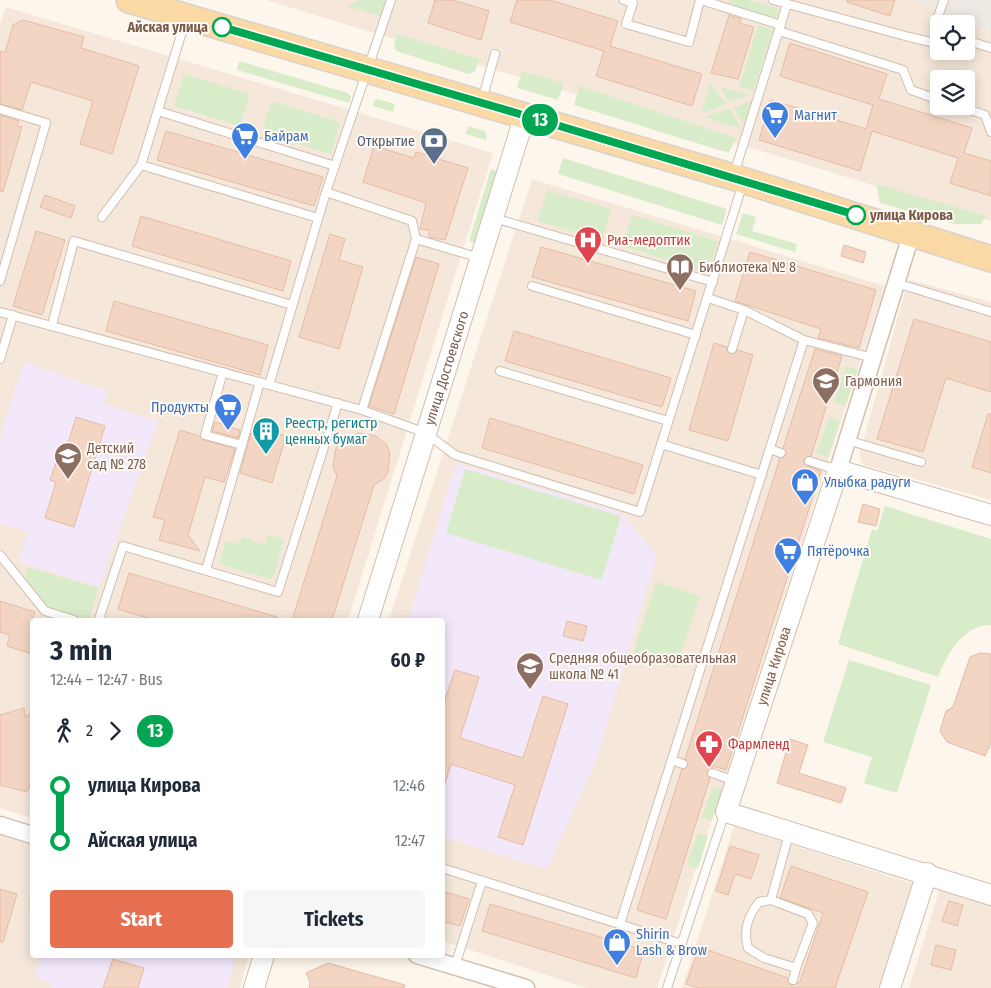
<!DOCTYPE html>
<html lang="en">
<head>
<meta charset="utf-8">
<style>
  body { margin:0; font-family:"Fira Sans Condensed",sans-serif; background:#f6f6f7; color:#1f2937; height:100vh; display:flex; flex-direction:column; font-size:19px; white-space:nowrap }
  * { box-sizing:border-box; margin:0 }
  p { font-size:16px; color:#747a83 }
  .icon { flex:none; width:28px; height:28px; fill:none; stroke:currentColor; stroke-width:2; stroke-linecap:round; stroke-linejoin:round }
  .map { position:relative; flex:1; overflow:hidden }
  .side { position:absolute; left:30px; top:618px; width:415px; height:340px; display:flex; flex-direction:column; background:#fff; border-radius:5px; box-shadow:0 2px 12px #0003 }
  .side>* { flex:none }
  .badge { padding:0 10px; border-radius:16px; font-size:18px; line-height:32px }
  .tools { position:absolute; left:930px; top:15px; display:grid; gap:10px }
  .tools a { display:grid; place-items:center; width:45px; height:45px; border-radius:5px; background:#fff; box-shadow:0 2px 12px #0003; font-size:25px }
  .map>.badge { position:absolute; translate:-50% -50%; box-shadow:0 0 0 2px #fff }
  .legs { display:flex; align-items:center; gap:8px; height:55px; padding:0 20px; font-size:16px }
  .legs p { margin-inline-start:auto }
  .headline { display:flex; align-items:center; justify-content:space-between; height:85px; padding:0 20px }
  h1 { font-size:28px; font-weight:700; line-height:38px }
  .button { display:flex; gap:10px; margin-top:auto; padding:10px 20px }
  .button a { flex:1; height:58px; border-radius:5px; background:#e76f51; color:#fff; font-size:20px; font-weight:700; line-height:58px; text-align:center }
  .button a+a { background:#f6f6f7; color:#1f2937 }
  ul { padding:0 20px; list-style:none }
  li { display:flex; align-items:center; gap:18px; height:55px; font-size:19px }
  li i { display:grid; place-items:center; width:8px; height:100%; margin:0 6px; background:currentColor }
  li i::after { content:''; width:12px; height:12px; margin:-6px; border:4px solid; border-radius:50%; background:#fff }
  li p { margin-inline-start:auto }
  li:first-child i { background:linear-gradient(#0000 50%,currentColor 0) }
  li:last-child i { background:linear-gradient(currentColor 50%,#0000 0) }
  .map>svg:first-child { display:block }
</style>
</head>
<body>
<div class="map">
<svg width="991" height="988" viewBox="0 0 991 988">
  <rect width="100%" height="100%" fill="#fdf6ec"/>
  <g fill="#f5e8da" fill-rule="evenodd">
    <path d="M266,0H916L991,32V221ZM939,24H966V51H939ZM939,79H966V106H939Z"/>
    <polygon points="6,7 493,153 348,620 32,620 32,818 0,808 0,25"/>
    <polygon points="532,179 885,286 657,988 586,988 443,941 442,620 389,620"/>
    <polygon points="911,280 991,302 991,500 864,465 860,460 860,453 907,284"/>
    <polygon points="734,826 913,884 880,988 682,988"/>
    <polygon points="0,835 32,845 32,955 249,955 240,988 0,988"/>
    <polygon points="941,885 991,901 991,988 909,988"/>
  </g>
  <polygon fill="#fde8e0" points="231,407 244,411 235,439 217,434 222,414 215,412"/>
  <polygon fill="#efe9e4" points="916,0 991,0 991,32"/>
  <g fill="#f3e8fa">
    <polygon points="24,362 109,392 103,404 158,421 99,587 18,562 27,532 0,523 0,437"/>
    <polygon points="456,463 622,513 657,556 596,760 547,869 443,837 442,620 408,620"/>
    <polygon points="42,955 236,955 227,988 49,988 51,983 35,976"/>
  </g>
  <g fill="#d8ecc9">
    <polygon points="360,0 387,0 381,16 347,6"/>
    <polygon points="730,0 748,0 779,9 776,18 729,4"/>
    <polygon points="758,25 773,30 753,91 739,87"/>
    <polygon points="397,34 479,59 475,72 469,74 396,51 394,46"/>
    <polygon points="239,61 348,93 351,97 349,103 237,70"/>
    <polygon points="522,71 564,83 558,100 517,88"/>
    <polygon points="184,74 250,94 240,126 174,106"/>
    <polygon points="710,83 726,104 701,114"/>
    <polygon points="580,86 736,138 729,152 722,151 574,105"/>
    <polygon points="720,87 750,95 729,102"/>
    <polygon points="378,99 395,104 393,112 373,106 374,101"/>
    <polygon points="755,99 746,127 734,108"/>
    <polygon points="271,101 340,122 331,154 262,133"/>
    <polygon points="729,108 741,129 705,117"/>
    <polygon points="468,126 485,131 487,136 486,140 466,134"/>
    <polygon points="563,158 727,209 722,225 558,174"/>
    <polygon points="491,169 497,171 475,243 469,241"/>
    <polygon points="876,184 986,216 981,224 955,224 880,203"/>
    <polygon points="547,190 611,209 602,240 538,221"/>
    <polygon points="743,213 756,217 752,231 797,244 795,252 736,234"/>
    <polygon points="632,215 718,241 708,272 622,246"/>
    <polygon points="846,366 858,370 845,406 834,402"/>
    <polygon points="829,417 840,421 828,457 816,453"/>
    <polygon points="465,469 621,516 602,580 446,533"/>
    <path d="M885,506L991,539V625C963,625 947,654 938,677L838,644L872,529L877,531Z"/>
    <polygon points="269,535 284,539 274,575 271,579 222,565 220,560 226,541 239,544 242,537 265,545"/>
    <polygon points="28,567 98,588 90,618 81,619 46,608 25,580"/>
    <polygon points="656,582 700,596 676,668 633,654"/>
    <polygon points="849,660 931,685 897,793 864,783 872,757 823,742"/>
    <polygon points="713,786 723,789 712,821 702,818"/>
    <polygon points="698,833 708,836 698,868 687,864"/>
  </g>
  <g fill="#f3d5c3" stroke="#e6bba3">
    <polygon points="435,0 453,0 489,11 481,40 428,23"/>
    <polygon points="517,0 550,0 618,21 610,46 702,74 692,106 596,76 604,51 510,22"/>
    <polygon points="847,0 895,0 890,16 847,2"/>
    <polygon points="729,15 741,19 739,23 754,27 738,79 711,73"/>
    <polygon points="23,20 84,37 81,48 139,66 112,154 80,144 93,101 31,82 22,110 0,104 0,51 5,53 13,25"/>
    <polygon points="790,43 887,74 879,99 972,128 964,153 991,161 991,196 950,183 958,158 872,131 860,171 759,140 771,100 866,129 873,105 780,76"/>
    <polygon points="0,115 19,121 17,126 22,127 3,192 0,191"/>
    <polygon points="166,131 323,177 314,206 157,160"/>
    <polygon points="374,146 414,158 416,152 468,168 445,240 429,237 429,230 420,229 426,203 363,182"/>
    <polygon points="45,195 75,206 71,218 40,207"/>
    <polygon points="141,216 291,261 283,291 132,246"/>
    <polygon points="36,231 65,240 42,315 13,306"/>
    <polygon points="330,234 345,239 339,260 363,267 339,349 299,337"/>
    <polygon points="844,245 866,252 863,263 841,256"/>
    <polygon points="541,247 696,291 688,321 532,277"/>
    <polygon points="750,252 876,290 859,348 818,338 821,329 735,301"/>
    <polygon points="416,257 439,264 394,414 369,406"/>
    <polygon points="114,301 268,345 260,375 106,331"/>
    <polygon points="914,319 991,342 991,392 946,378 923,452 877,439"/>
    <polygon points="514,331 671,378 662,407 505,361"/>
    <polygon points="714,343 727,347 728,352 731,354 737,350 753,355 728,441 689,430"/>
    <polygon points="815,349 842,356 811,456 804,460 807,466 821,471 726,770 714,766 707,772 710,778 666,919 637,910 682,769 688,765 685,759 780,458 786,454 783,448"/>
    <polygon points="988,414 991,414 991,473 972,467"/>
    <polygon points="76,417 105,426 74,527 45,518 56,482 50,480 60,451 65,453"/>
    <polygon points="490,418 643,465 634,494 482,448"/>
    <polygon points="215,422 240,430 238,438 212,431"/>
    <polygon points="259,428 286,436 272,483 240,473 251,433 257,435"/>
    <polygon points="180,430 199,436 204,440 235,449 224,482 205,477 188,535 200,551 159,540 165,520 153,517"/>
    <polygon points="358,433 376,436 387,445 390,454 388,472 385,478 374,485 332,620 292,620 337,476 333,467 336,448 343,441"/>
    <polygon points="863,504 880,509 876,526 858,522"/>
    <polygon points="129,573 277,617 276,620 154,620 118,609"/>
    <polygon points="0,601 35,612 32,620 32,654 7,646 10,635 0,632"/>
    <polygon points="567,621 587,626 583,641 563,636"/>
    <polygon points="980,653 991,654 991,743 985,756 947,742 940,731 946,711 953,707 970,657"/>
    <polygon points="455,670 479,677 460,738 523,758 543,696 568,704 523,845 498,837 515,785 451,764 445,784 442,784 442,708"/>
    <polygon points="24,708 25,717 32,712 32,778 27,792 0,785 0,715"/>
    <polygon points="790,739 808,745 799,773 846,788 841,803 777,783"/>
    <polygon points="730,846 759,855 751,879 735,874 728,895 716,891"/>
    <polygon points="791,866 868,892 835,988 699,988 686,984 699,947 788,978 791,985 800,982 823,913 780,898"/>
    <polygon points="0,889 17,894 3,942 0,942"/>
    <polygon points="442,891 469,899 460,926 442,921"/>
    <polygon points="949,901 963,905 957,926 942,921"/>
    <polygon points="490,904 644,950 636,978 482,931"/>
    <polygon points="936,945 956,950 951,970 931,965"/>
    <polygon points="113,959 144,968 138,988 103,988"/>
    <polygon points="328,963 405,985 404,988 309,988 310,982 306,973"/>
  </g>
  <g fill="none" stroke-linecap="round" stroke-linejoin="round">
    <g stroke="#d1beb0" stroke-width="10">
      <g id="service">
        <polyline points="624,0 633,3 626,24 689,42 700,0"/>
        <polyline points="701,0 781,25"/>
        <polyline points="773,0 909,37 931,42 939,40"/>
        <polyline points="186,19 141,165 318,218"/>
        <polyline points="939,24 936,22 944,0"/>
        <polyline points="779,31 903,70 911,90 939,100"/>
        <polyline points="966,40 991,48"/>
        <polyline points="482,100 495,54"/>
        <polyline points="958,106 985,115 991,132"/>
        <polyline points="0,109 46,123 0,281"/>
        <polyline points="158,111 335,166"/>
        <polyline points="734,174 787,4"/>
        <polyline points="326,192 412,221 416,239 480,258"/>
        <polyline points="102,217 141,165"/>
        <polyline points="494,218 713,282"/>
        <polyline points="896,283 991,312"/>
        <polyline points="532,286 696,335"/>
        <polyline points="708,298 744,310 804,340 873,358"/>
        <polyline points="0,312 362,410 426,433 455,455 640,512 743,183"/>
        <polyline points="52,325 74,241 292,305"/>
        <polyline points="732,349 744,310"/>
        <polyline points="0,359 13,315"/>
        <polyline points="500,371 668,421"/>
        <polyline points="223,372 205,435 242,445"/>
        <polyline points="269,385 326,192 391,0"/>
        <polyline points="362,410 416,239"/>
        <polyline points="847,440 921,462"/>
        <polyline points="661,444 762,475"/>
        <polyline points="770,449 781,453"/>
        <polyline points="809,461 838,470"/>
        <polyline points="0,555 45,611 74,620"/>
        <polyline points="206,570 260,382"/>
        <polyline points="102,620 99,619 123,546 278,592 338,403"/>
        <polyline points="672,760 683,764"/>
        <polyline points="712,773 735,781"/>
        <polyline points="442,868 682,944"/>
        <path d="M771,900L808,914L813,923L796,968L764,958L748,948C743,931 747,917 759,902L771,900L789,834"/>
        <polyline points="620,924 804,340"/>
        <polyline points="455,966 482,881"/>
        <polyline points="793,980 796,968"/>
        <polyline points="667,988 725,812"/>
      </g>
    </g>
    <g stroke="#d1beb0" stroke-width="19">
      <g id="minor">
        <polyline points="838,470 912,232"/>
        <polyline points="0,825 32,835"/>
        <polyline points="417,955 526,988"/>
      </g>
    </g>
    <g stroke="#d1beb0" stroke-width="22">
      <g id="tertiary">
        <polyline points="991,515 838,470 726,812 991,895"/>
        <path id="s1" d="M368,620L525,115"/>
        <polyline points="254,988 264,955"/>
        <polyline points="890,988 927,873"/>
      </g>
    </g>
    <g stroke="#dad1cd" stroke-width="28">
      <polyline id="primary" points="129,0 733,177 991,259"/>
    </g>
    <use href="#service" stroke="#fff" stroke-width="8"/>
    <use href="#minor" stroke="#fff" stroke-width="16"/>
    <use href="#tertiary" stroke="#fff" stroke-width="20"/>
    <use href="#primary" stroke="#fbd9a5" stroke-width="25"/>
  </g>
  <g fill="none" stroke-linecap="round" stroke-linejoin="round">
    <g stroke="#fff" stroke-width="11">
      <polyline id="line-1" points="222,27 513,112 856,215"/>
    </g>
    <use href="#line-1" stroke="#00a651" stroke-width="8"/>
  </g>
  <defs>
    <g id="supermarket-pin" transform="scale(1.4375)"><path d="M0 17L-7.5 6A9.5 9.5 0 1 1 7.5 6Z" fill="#3f7fe0" stroke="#fffaf3"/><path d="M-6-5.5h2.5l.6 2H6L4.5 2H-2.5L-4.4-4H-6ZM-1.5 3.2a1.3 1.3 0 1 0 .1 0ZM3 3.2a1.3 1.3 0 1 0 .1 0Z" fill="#fff"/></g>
    <g id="bank-pin" transform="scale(1.4375)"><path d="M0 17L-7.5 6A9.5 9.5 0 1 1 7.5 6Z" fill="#5c6f8a" stroke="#fffaf3"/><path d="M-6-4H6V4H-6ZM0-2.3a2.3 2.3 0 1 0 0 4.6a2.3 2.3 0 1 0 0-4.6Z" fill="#fff"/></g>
    <g id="hospital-pin" transform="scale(1.4375)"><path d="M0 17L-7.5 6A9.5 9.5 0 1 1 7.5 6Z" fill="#e0444e" stroke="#fffaf3"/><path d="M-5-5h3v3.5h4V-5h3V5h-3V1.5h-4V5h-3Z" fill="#fff"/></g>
    <g id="library-pin" transform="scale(1.4375)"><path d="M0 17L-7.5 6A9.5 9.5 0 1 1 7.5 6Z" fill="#8d6e63" stroke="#fffaf3"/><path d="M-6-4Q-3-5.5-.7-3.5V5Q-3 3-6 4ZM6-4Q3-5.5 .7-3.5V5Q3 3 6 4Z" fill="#fff"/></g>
    <g id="school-pin" transform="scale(1.4375)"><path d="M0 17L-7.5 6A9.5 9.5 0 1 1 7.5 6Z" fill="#8d6e63" stroke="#fffaf3"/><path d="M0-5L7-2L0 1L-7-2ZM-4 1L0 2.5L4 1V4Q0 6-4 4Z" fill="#fff"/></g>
    <g id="building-pin" transform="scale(1.4375)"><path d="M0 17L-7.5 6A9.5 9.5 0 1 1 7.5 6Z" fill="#0f9aa8" stroke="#fffaf3"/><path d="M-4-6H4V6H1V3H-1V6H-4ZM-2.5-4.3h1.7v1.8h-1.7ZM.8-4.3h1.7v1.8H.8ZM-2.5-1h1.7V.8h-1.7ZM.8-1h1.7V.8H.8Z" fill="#fff"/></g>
    <g id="shop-pin" transform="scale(1.4375)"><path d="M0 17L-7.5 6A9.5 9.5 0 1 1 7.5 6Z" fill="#3f7fe0" stroke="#fffaf3"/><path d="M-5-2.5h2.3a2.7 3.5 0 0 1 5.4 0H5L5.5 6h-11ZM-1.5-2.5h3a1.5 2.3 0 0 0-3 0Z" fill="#fff"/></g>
    <g id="pharmacy-pin" transform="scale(1.4375)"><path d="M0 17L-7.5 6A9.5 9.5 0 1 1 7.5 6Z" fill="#e0444e" stroke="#fffaf3"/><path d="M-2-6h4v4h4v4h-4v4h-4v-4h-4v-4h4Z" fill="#fff"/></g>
  </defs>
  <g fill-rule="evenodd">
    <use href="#supermarket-pin" x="775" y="115"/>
    <use href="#supermarket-pin" x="245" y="136"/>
    <use href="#bank-pin" x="434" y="141"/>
    <use href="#hospital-pin" x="588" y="240"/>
    <use href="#library-pin" x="680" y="267"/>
    <use href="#school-pin" x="826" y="381"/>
    <use href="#supermarket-pin" x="228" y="407"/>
    <use href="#building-pin" x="266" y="431"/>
    <use href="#school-pin" x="68" y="456"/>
    <use href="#shop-pin" x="805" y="482"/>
    <use href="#supermarket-pin" x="788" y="551"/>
    <use href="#school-pin" x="530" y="666"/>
    <use href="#pharmacy-pin" x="709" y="744"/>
    <use href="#shop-pin" x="617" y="942"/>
  </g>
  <g fill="#fff" stroke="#00a651" stroke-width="2.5">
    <circle cx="222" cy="27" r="9"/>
    <circle cx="856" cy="215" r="9"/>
  </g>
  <g text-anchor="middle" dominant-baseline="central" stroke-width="4" stroke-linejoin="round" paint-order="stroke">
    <g font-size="14" font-weight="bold" fill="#7a5c4d" stroke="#fffaf3" text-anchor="end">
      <text x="208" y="27">Айская улица</text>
      <text x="870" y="215" text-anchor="start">улица Кирова</text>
    </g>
    <g font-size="14" fill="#366cbe" stroke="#fffaf3" text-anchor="start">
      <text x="794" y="115">Магнит</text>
      <text x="264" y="136">Байрам</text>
      <text x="209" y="407" text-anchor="end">Продукты</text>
      <text x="824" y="482">Улыбка радуги</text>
      <text x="807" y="551">Пятёрочка</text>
      <text x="636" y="934">Shirin<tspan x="636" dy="16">Lash &amp; Brow</tspan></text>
    </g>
    <g font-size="14" fill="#4e5e75" stroke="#fffaf3" text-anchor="end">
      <text x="415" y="141">Открытие</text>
    </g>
    <g font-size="14" fill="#be3a42" stroke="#fffaf3" text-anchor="start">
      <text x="607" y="240">Риа-медоптик</text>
      <text x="728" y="744">Фармленд</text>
    </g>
    <g font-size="14" fill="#785e54" stroke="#fffaf3" text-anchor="start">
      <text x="699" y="267">Библиотека № 8</text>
      <text x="845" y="381">Гармония</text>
      <text x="87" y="448">Детский<tspan x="87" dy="16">сад № 278</tspan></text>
      <text x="549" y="658">Средняя общеобразовательная<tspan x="549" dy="16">школа № 41</tspan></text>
    </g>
    <g font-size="14" fill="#7a5c4d" stroke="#fffaf3">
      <text stroke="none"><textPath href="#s1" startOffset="264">улица Достоевского</textPath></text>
      <text transform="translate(774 666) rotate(-72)">улица Кирова</text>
    </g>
    <g font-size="14" fill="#0d838f" stroke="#fffaf3" text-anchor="start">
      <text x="285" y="423">Реестр, регистр<tspan x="285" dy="16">ценных бумаг</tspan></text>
    </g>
  </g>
</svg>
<div class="tools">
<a><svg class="icon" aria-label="locate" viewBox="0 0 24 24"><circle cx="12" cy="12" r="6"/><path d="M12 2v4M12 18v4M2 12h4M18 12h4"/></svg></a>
<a><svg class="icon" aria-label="layers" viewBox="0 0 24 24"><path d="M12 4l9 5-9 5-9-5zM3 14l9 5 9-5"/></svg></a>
</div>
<b class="badge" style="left:540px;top:120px;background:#00a651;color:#fff">13</b>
<section class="side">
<div class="headline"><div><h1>3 min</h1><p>12:44 – 12:47 · Bus</p></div><b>60 ₽</b></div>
<div class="legs"><svg class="icon" aria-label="walk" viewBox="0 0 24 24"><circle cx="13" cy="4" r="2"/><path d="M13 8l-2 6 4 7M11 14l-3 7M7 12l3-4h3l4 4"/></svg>2<svg class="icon" aria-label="forward" viewBox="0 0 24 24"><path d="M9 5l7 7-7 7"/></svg><b class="badge" style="background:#00a651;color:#fff">13</b></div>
<ul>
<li><i style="color:#00a651"></i><b>улица Кирова</b><p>12:46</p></li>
<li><i style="color:#00a651"></i><b>Айская улица</b><p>12:47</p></li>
</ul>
<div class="button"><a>Start</a><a>Tickets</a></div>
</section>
</div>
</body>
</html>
